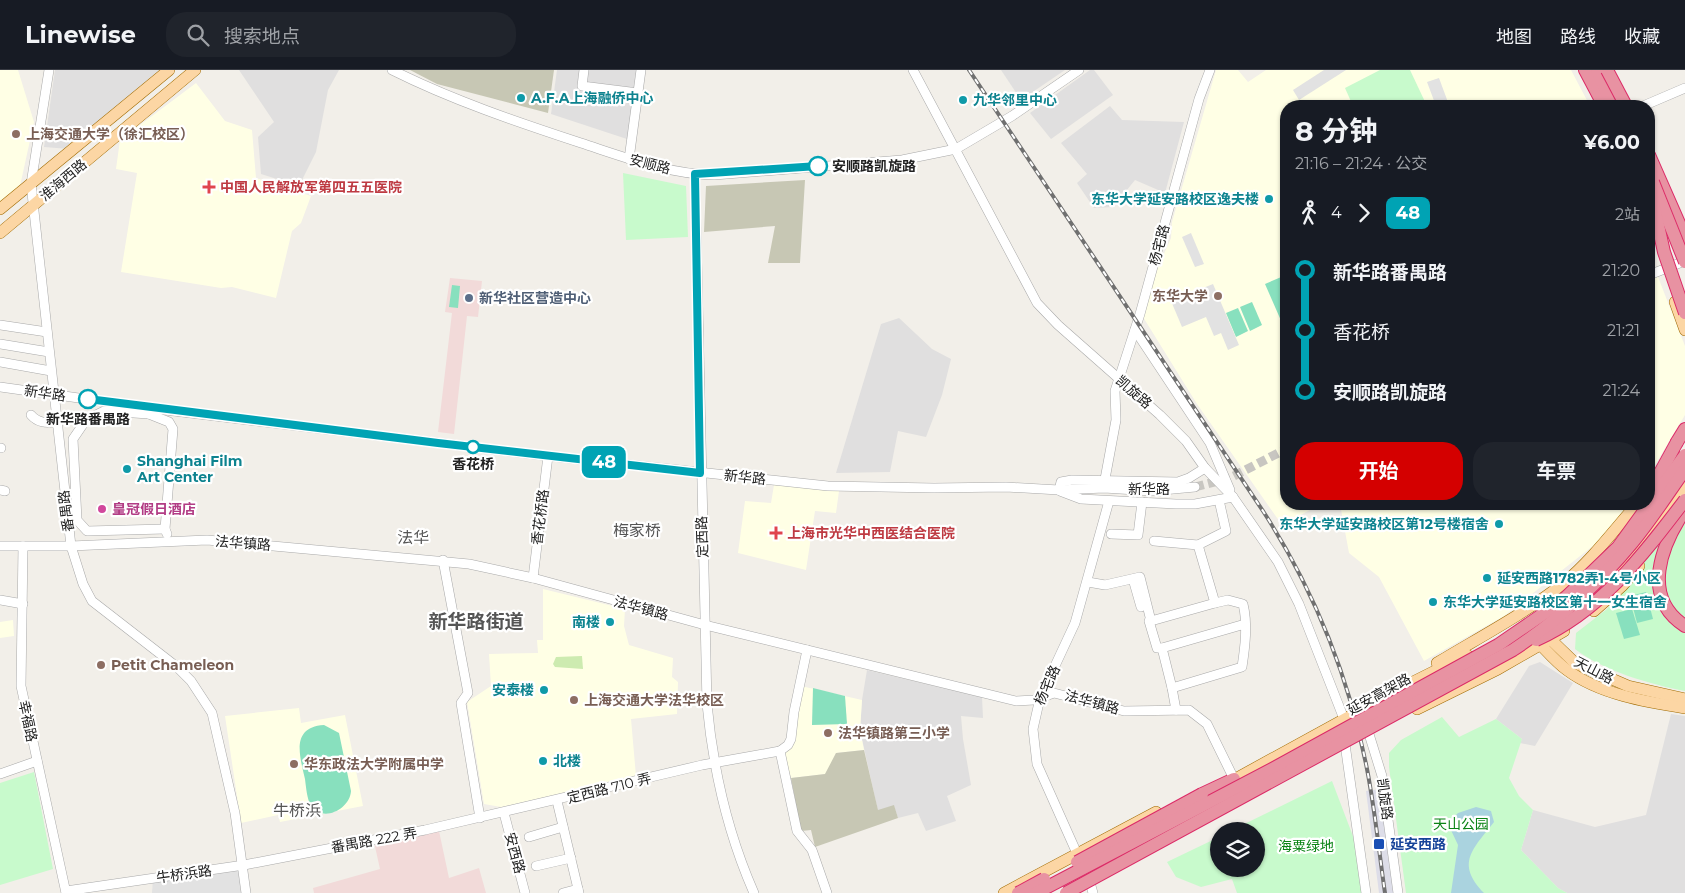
<!DOCTYPE html>
<html lang="zh">
<head>
<meta charset="utf-8">
<style>
  body { margin:0; font-family:Montserrat,"Noto Sans SC",sans-serif; background:#20242c; color:#f1f3f6; height:100vh; display:flex; flex-direction:column; font-size:19px; white-space:nowrap }
  * { box-sizing:border-box; margin:0 }
  p { font-size:16px; color:#9ea1a6 }
  .icon { flex:none; width:28px; height:28px; fill:none; stroke:currentColor; stroke-width:2; stroke-linecap:round; stroke-linejoin:round }
  .map { position:relative; flex:1; overflow:hidden }
  .side { position:absolute; left:1280px; top:30px; width:375px; height:410px; display:flex; flex-direction:column; background:#171b24; border-radius:20px; box-shadow:0 1px 4px #0004 }
  .side>* { flex:none }
  .badge { padding:0 10px; border-radius:8px; font-size:18px; line-height:32px }
  .tools { position:absolute; left:1210px; top:752px; display:grid; gap:10px }
  .tools a { display:grid; place-items:center; width:55px; height:55px; border-radius:50%; background:#171b24; box-shadow:0 1px 4px #0004; font-size:25px }
  .map>.badge { position:absolute; translate:-50% -50%; box-shadow:0 0 0 2px #fff }
  .legs { display:flex; align-items:center; gap:8px; height:55px; padding:0 15px; font-size:16px }
  .legs p { margin-inline-start:auto }
  .headline { display:flex; align-items:center; justify-content:space-between; height:85px; padding:0 15px }
  h1 { font-size:28px; font-weight:700; line-height:38px }
  .button { display:flex; gap:10px; margin-top:auto; padding:10px 15px }
  .button a { flex:1; height:58px; border-radius:20px; background:#d40000; color:#fff; font-size:20px; font-weight:700; line-height:58px; text-align:center }
  .button a+a { background:#20242c; color:#f1f3f6 }
  ul { padding:0 15px; list-style:none }
  li { display:flex; align-items:center; gap:18px; height:60px; font-size:19px }
  li i { display:grid; place-items:center; width:8px; height:100%; margin:0 6px; background:currentColor }
  li i::after { content:''; width:12px; height:12px; margin:-6px; border:4px solid; border-radius:50%; background:#171b24 }
  li p { margin-inline-start:auto }
  li:first-child i { background:linear-gradient(#0000 50%,currentColor 0) }
  li:last-child i { background:linear-gradient(currentColor 50%,#0000 0) }
  header { display:flex; align-items:center; gap:30px; box-sizing:border-box; height:70px; padding:0 25px; background:#171b24; border-bottom:1px solid #363941 }
  header strong { font-size:24px }
  nav { display:flex; gap:28px; margin-inline-start:auto; font-size:18px }
  .search { width:350px; height:45px; background:#20242c; display:flex; align-items:center; gap:12px; box-sizing:border-box; padding:0 18px; border-radius:20px; color:#9ea1a6; font-size:19px }
  .map>svg:first-child { display:block }
</style>
</head>
<body>
<header>
<strong>Linewise</strong>
<div class="search"><svg class="icon" aria-label="search" viewBox="0 0 24 24"><circle cx="10" cy="10" r="6"/><path d="M15 15l6 6"/></svg>搜索地点</div>
<nav><a>地图</a><a>路线</a><a>收藏</a></nav>
</header>
<div class="map">
<svg width="1685" height="823" viewBox="0 0 1685 823">
  <rect width="100%" height="100%" fill="#f2efe9"/>
  <g fill="#e0dfdf">
    <polygon points="55,0 165,0 69,79 44,77"/>
    <polygon points="239,0 339,0 328,20 316,82 299,116 261,104 258,67 274,52"/>
    <polygon points="557,0 642,0 633,71 551,44"/>
    <polygon points="1001,0 1065,0 1021,30"/>
    <polygon points="1090,0 1094,0 1113,25 1051,69 1030,43"/>
    <polygon points="1110,36 1122,50 1184,52 1165,123 1135,110 1113,137 1094,138 1077,113 1087,104 1061,73"/>
    <polygon points="899,248 932,279 951,289 942,325 926,367 898,361 890,402 836,403 881,254"/>
    <polygon points="1540,592 1573,613 1535,676 1520,673 1522,669 1496,649 1529,596"/>
    <polygon points="867,600 982,627 983,648 961,646 963,669 971,715 947,726 956,751 926,761 918,743 898,748 894,736 878,741 860,660 862,630"/>
    <polygon points="1671,644 1685,646 1685,823 1567,823 1558,818 1521,780 1533,740 1595,757 1646,745"/>
  </g>
  <g fill="#f2dad9">
    <polygon points="450,208 482,211 478,247 467,246 454,364 438,362 452,243 445,242"/>
    <polygon points="439,761 449,808 479,798 486,823 314,823 313,818 380,799 374,772"/>
  </g>
  <g fill="#ffffe5">
    <polygon points="0,0 18,0 34,52 20,116 0,133"/>
    <polygon points="1216,0 1238,0 1248,12 1266,0 1571,0 1590,36 1286,36 1286,434 1321,434 1282,455 1197,334 1143,247 1155,204 1171,168 1172,152"/>
    <polygon points="196,13 225,51 252,60 256,108 311,126 301,153 292,161 276,228 232,217 221,218 121,202 137,103 116,99 120,70"/>
    <polygon points="1649,184 1685,276 1685,345 1649,405"/>
    <polygon points="774,415 839,421 836,443 815,441 806,500 738,483 745,431 771,433"/>
    <polygon points="1340,434 1629,434 1608,464 1504,546 1424,591 1379,507 1349,483"/>
    <polygon points="543,519 625,539 624,556 629,575 673,588 672,607 678,612 677,644 631,649 636,706 501,737 484,734 467,632 491,616 489,584 538,583 537,570 543,570"/>
    <polygon points="13,550 14,566 0,568 0,552"/>
    <polygon points="801,616 862,630 860,660 864,680 836,683 826,704 791,708 784,683"/>
    <polygon points="299,638 301,653 345,645 363,736 280,752 278,745 241,753 225,646"/>
  </g>
  <g fill="#c7c7b4">
    <polygon points="410,0 554,0 548,43 437,14"/>
    <polygon points="805,110 800,193 768,193 775,156 704,162 706,116"/>
    <polygon points="864,680 878,740 894,735 898,748 815,777 811,760 801,761 791,708 825,704 836,683"/>
  </g>
  <polygon fill="#cdebb0" points="582,586 583,599 555,597 553,594 556,587"/>
  <g fill="#c8facc">
    <polygon points="1380,0 1410,0 1427,36 1353,36 1345,18"/>
    <polygon points="623,103 686,116 688,167 626,170"/>
    <path d="M1685,438V621C1652,615 1601,600 1575,579L1576,563L1607,539L1651,470Z"/>
    <polygon points="1442,647 1459,667 1496,649 1522,669 1509,708 1519,726 1533,740 1521,780 1558,818 1567,823 1406,823 1389,697 1389,683 1401,670"/>
    <polygon points="34,702 53,799 0,815 0,713"/>
    <polygon points="1332,711 1359,782 1364,823 1237,823 1232,809 1201,817 1176,807 1167,792 1219,767 1219,799 1256,799 1256,761 1230,761"/>
  </g>
  <g fill="#88e0be">
    <polygon points="1286,205 1286,262 1265,214"/>
    <polygon points="452,215 460,216 458,238 449,237"/>
    <polygon points="1252,232 1262,255 1250,261 1240,237"/>
    <polygon points="1238,238 1248,261 1236,267 1226,243"/>
    <polygon points="1646,522 1653,549 1637,553 1630,526"/>
    <polygon points="1632,539 1640,565 1624,569 1616,543"/>
    <polygon points="813,618 845,626 847,654 812,655"/>
    <path d="M324,655L339,663L351,721C350,739 323,753 311,736C307,729 306,717 305,709C300,687 290,657 324,655Z"/>
  </g>
  <g fill="#e2e2e2">
    <polygon points="1324,0 1346,0 1299,30 1293,20"/>
    <polygon points="1439,8 1449,35 1445,36 1436,36 1427,12"/>
    <polygon points="1191,163 1204,194 1195,197 1182,167"/>
    <polygon points="1213,214 1239,275 1228,280 1221,263 1214,266 1206,247 1182,257 1171,231"/>
    <polygon points="240,800 241,823 152,823 153,809"/>
  </g>
  <polygon fill="#dddde8" points="1380,719 1394,823 1379,823 1366,721"/>
  <path fill="#aad3df" d="M1476,737L1491,741L1494,752C1473,779 1455,793 1484,823H1451L1458,775L1450,758L1451,750L1458,743Z"/>
  <g fill="none" stroke-linecap="round" stroke-linejoin="round">
    <polyline stroke="#c8c6c1" stroke-width="9" stroke-dasharray="9 4.5" stroke-linecap="butt" points="1195,417 1230,408 1286,379"/>
    <g stroke="#a9a9a9" stroke-width="10">
      <g id="minor">
        <polyline points="49,0 31,114 71,476 83,514 92,531 177,597 191,611 212,643 235,743 246,823"/>
        <path d="M392,0C452,30 517,52 581,73C624,87 668,104 714,105L902,90L956,79L1012,46L1079,0"/>
        <polyline points="584,0 582,16 638,23"/>
        <polyline points="913,0 1037,233 1058,255 1160,345 1186,371 1205,398 1233,427 1278,492 1299,534 1344,649 1344,654"/>
        <polyline points="1643,36 1685,18"/>
        <polyline points="629,89 641,0"/>
        <path d="M695,104L707,634C713,699 728,764 754,823"/>
        <polyline points="1649,205 1685,191"/>
        <polyline points="0,255 47,262"/>
        <polyline points="1135,260 1210,373 1230,420"/>
        <polyline points="0,274 49,282"/>
        <polyline points="0,292 51,301"/>
        <polyline points="0,317 157,339 548,386 828,416 934,418 1006,417 1059,420 1104,418 1152,421 1195,417"/>
        <polyline points="149,340 149,344 169,352 173,359 165,459 167,464"/>
        <polyline points="149,344 104,341 86,350 73,369 77,450 87,461 165,459"/>
        <path d="M31,345C38,353 46,353 56,352"/>
        <polyline points="0,378 1,378"/>
        <polyline points="1105,409 1116,350 1115,321 1140,244 1199,29 1210,0"/>
        <polyline points="0,420 5,421"/>
        <polyline points="1059,420 1061,412 1072,410 1178,412 1189,408 1205,398"/>
        <polyline points="1060,421 1081,429 1176,434 1195,434 1233,427"/>
        <polyline points="1111,464 1138,465 1142,432"/>
        <polyline points="1198,475 1226,461 1219,430"/>
        <polyline points="0,476 71,476 207,470 469,494 533,508 705,555 1016,631 1034,630 1054,623 1124,641 1189,640 1207,654 1234,709"/>
        <polyline points="23,476 21,616 66,823"/>
        <polyline points="443,490 468,623 461,633 480,748"/>
        <polyline points="533,508 548,386"/>
        <polyline points="1133,509 1141,537"/>
        <polyline points="1088,512 1105,515 1140,507 1151,551 1215,533 1198,475 1154,471"/>
        <polyline points="0,530 23,534"/>
        <path d="M1215,533L1228,530L1243,534C1248,554 1245,577 1242,597L1172,618L1162,578L1245,554"/>
        <polyline points="1151,551 1149,551 1157,578 1162,578"/>
        <polyline points="1172,618 1176,640"/>
        <polyline points="1360,658 1369,664 1382,706 1398,823"/>
        <polyline points="1344,667 1366,823"/>
        <polyline points="780,681 797,761 812,780 827,823"/>
        <polyline points="0,704 37,691"/>
        <polyline points="557,731 579,823"/>
        <polyline points="504,743 525,823"/>
        <polyline points="529,767 563,757"/>
        <polyline points="1079,788 1037,694 1033,659 1040,628 1075,553 1109,431"/>
        <polyline points="536,796 571,788"/>
        <polyline points="1091,816 1093,823"/>
        <polyline points="66,821 244,795 425,760 702,695 780,681 788,675 791,669 794,642 807,580"/>
        <polyline points="563,823 578,819"/>
      </g>
    </g>
    <g stroke="#a06b00" stroke-width="12">
      <g id="major">
        <polyline points="0,139 169,0"/>
        <polyline points="0,163 195,0"/>
        <polyline points="1675,232 1685,260"/>
        <path d="M1573,541C1620,509 1653,460 1685,414"/>
        <polyline points="1594,541 1622,516 1639,496"/>
        <polyline points="1547,566 1575,593 1628,616 1685,629"/>
        <path d="M1536,570C1546,580 1556,592 1567,600C1599,624 1646,632 1685,638"/>
        <path d="M1437,593C1480,567 1524,544 1564,513C1591,491 1614,460 1637,434"/>
        <polyline points="1417,639 1498,599 1564,561"/>
        <polyline points="1228,713 1405,616 1467,585"/>
        <polyline points="1004,823 1156,742"/>
      </g>
    </g>
    <g stroke="#dc2a67" stroke-width="14">
      <g id="highway">
        <polyline points="1585,0 1604,36"/>
        <polyline points="1597,0 1612,34"/>
        <polyline points="1649,85 1685,167"/>
        <polyline points="1677,372 1685,359"/>
        <path d="M1685,440C1662,474 1640,527 1685,556"/>
        <polyline points="1202,724 1234,709"/>
      </g>
    </g>
    <use href="#minor" stroke="#fff" stroke-width="9"/>
    <use href="#major" stroke="#fcd6a4" stroke-width="11"/>
    <use href="#highway" stroke="#e892a2" stroke-width="12"/>
    <g stroke="#707070" stroke-width="4">
      <path id="rail" d="M969,0L1263,441C1314,520 1349,607 1367,699C1375,740 1379,782 1385,823"/>
    </g>
    <use href="#rail" stroke="#fff" stroke-width="2" stroke-dasharray="5.5" stroke-linecap="butt"/>
    <g stroke="#dc2a67" stroke-width="14" stroke-linecap="butt">
      <g id="highway-bridge">
        <polyline points="1607,0 1626,36"/>
        <polyline points="1653,112 1685,192"/>
        <polyline points="1652,128 1664,182 1685,243"/>
        <polyline points="1649,423 1677,372"/>
        <path d="M1536,570C1601,541 1643,485 1685,430"/>
        <polyline points="1077,792 1202,724"/>
        <polyline points="1018,823 1044,809"/>
        <polyline points="1036,823 1274,698 1498,575 1562,531 1618,477 1685,385"/>
        <path d="M1066,823L1513,580C1557,551 1599,513 1632,473C1651,450 1667,425 1684,401"/>
      </g>
    </g>
    <use href="#highway-bridge" stroke="#e892a2" stroke-width="12"/>
  </g>
  <g fill="none" stroke-linecap="round" stroke-linejoin="round">
    <g stroke="#fff" stroke-width="11">
      <polyline id="line-1" points="88,329 438,373 700,403 695,104 818,96"/>
    </g>
    <use href="#line-1" stroke="#00a3b4" stroke-width="8"/>
  </g>
  <g fill="#0f9aa8" stroke="#fff" stroke-width="2">
    <circle cx="521" cy="28" r="5"/>
    <circle cx="963" cy="30" r="5"/>
    <circle cx="1269" cy="129" r="5"/>
    <circle cx="127" cy="399" r="5"/>
    <circle cx="1499" cy="454" r="5"/>
    <circle cx="1487" cy="508" r="5"/>
    <circle cx="1433" cy="532" r="5"/>
    <circle cx="610" cy="552" r="5"/>
    <circle cx="544" cy="620" r="5"/>
    <circle cx="543" cy="691" r="5"/>
  </g>
  <g fill="#8d6e63" stroke="#fff" stroke-width="2">
    <circle cx="16" cy="64" r="5"/>
    <circle cx="1218" cy="226" r="5"/>
    <circle cx="101" cy="595" r="5"/>
    <circle cx="574" cy="630" r="5"/>
    <circle cx="828" cy="663" r="5"/>
    <circle cx="294" cy="694" r="5"/>
  </g>
  <g fill="#fff" stroke="#00a3b4" stroke-width="2.5">
    <circle cx="818" cy="96" r="9"/>
    <circle cx="88" cy="329" r="9"/>
    <circle cx="473" cy="377" r="6"/>
  </g>
  <g fill="#e0444e" stroke="#fff" stroke-width="2">
    <path d="M206.5 109.5h5v5h5v5h-5v5h-5v-5h-5v-5h5z"/>
    <path d="M773.5 455.5h5v5h5v5h-5v5h-5v-5h-5v-5h5z"/>
  </g>
  <circle fill="#5c6f8a" stroke="#fff" stroke-width="2" cx="469" cy="228" r="5"/>
  <circle fill="#d1479c" stroke="#fff" stroke-width="2" cx="102" cy="439" r="5"/>
  <rect fill="#1a4fb4" stroke="#fff" stroke-width="2" x="1373" y="768" width="12" height="12" rx="2.5"/>
  <g text-anchor="middle" dominant-baseline="central" stroke-width="4.5" stroke-linejoin="round" paint-order="stroke">
    <g font-size="14" font-weight="bold" fill="#0d838f" stroke="#fff" text-anchor="start">
      <text x="531" y="28">A.F.A上海融侨中心</text>
      <text x="973" y="30">九华邻里中心</text>
      <text x="1259" y="129" text-anchor="end">东华大学延安路校区逸夫楼</text>
      <text x="137" y="391">Shanghai Film<tspan x="137" dy="16">Art Center</tspan></text>
      <text x="1489" y="454" text-anchor="end">东华大学延安路校区第12号楼宿舍</text>
      <text x="1497" y="508">延安西路1782弄1-4号小区</text>
      <text x="1443" y="532">东华大学延安路校区第十一女生宿舍</text>
      <text x="600" y="552" text-anchor="end">南楼</text>
      <text x="534" y="620" text-anchor="end">安泰楼</text>
      <text x="553" y="691">北楼</text>
    </g>
    <g font-size="14" font-weight="bold" fill="#785e54" stroke="#fff" text-anchor="start">
      <text x="26" y="64">上海交通大学（徐汇校区）</text>
      <text x="1208" y="226" text-anchor="end">东华大学</text>
      <text x="111" y="595">Petit Chameleon</text>
      <text x="584" y="630">上海交通大学法华校区</text>
      <text x="838" y="663">法华镇路第三小学</text>
      <text x="304" y="694">华东政法大学附属中学</text>
    </g>
    <g font-size="14" fill="#222" stroke="#fff">
      <text transform="translate(650 94) rotate(14)">安顺路</text>
      <text transform="translate(63 110) rotate(-40)">淮海西路</text>
      <text transform="translate(1159 175) rotate(-75)">杨宅路</text>
      <text transform="translate(1134 322) rotate(41)">凯旋路</text>
      <text transform="translate(45 323) rotate(8)">新华路</text>
      <text transform="translate(745 407) rotate(6)">新华路</text>
      <text x="1149" y="419">新华路</text>
      <text transform="translate(66 441) rotate(-97)">番禺路</text>
      <text transform="translate(540 447) rotate(-83)">香花桥路</text>
      <text transform="translate(702 467) rotate(-92)">定西路</text>
      <text transform="translate(243 473) rotate(4)">法华镇路</text>
      <text transform="translate(641 538) rotate(15)">法华镇路</text>
      <text transform="translate(1594 600) rotate(27)">天山路</text>
      <text transform="translate(1047 615) rotate(-66)">杨宅路</text>
      <text transform="translate(1379 624) rotate(-29)">延安高架路</text>
      <text transform="translate(1092 632) rotate(15)">法华镇路</text>
      <text transform="translate(28 651) rotate(78)">幸福路</text>
      <text transform="translate(609 718) rotate(-14)">定西路 710 弄</text>
      <text transform="translate(1385 729) rotate(82)">凯旋路</text>
      <text transform="translate(374 770) rotate(-10)">番禺路 222 弄</text>
      <text transform="translate(515 783) rotate(75)">安西路</text>
      <text transform="translate(184 804) rotate(-8)">牛桥浜路</text>
    </g>
    <g font-size="14" font-weight="bold" fill="#222" stroke="#fff">
      <text x="832" y="96" text-anchor="start">安顺路凯旋路</text>
      <text x="88" y="349">新华路番禺路</text>
      <text x="473" y="394">香花桥</text>
    </g>
    <g font-size="14" font-weight="bold" fill="#be3a42" stroke="#fff" text-anchor="start">
      <text x="220" y="117">中国人民解放军第四五五医院</text>
      <text x="787" y="463">上海市光华中西医结合医院</text>
    </g>
    <g font-size="14" font-weight="bold" fill="#4e5e75" stroke="#fff" text-anchor="start">
      <text x="479" y="228">新华社区营造中心</text>
    </g>
    <g font-size="14" font-weight="bold" fill="#b23c85" stroke="#fff" text-anchor="start">
      <text x="112" y="439">皇冠假日酒店</text>
    </g>
    <g font-size="14" fill="#0c8416" stroke="#fff">
      <text x="1461" y="754">天山公园</text>
      <text x="1306" y="776">海粟绿地</text>
    </g>
    <g font-size="14" font-weight="bold" fill="#164399" stroke="#fff" text-anchor="start">
      <text x="1390" y="774">延安西路</text>
    </g>
    <g font-size="16" fill="#555" stroke="#fff">
      <text x="637" y="460">梅家桥</text>
      <text x="413" y="467">法华</text>
      <text x="297" y="740">牛桥浜</text>
    </g>
    <g font-size="19" font-weight="bold" fill="#555" stroke="#fff">
      <text x="476" y="551">新华路街道</text>
    </g>
  </g>
</svg>
<div class="tools">
<a><svg class="icon" aria-label="layers" viewBox="0 0 24 24"><path d="M12 4l9 5-9 5-9-5zM3 14l9 5 9-5"/></svg></a>
</div>
<b class="badge" style="left:604px;top:392px;background:#00a3b4;color:#fff">48</b>
<section class="side">
<div class="headline"><div><h1>8 分钟</h1><p>21:16 – 21:24 · 公交</p></div><b>¥6.00</b></div>
<div class="legs"><svg class="icon" aria-label="walk" viewBox="0 0 24 24"><circle cx="13" cy="4" r="2"/><path d="M13 8l-2 6 4 7M11 14l-3 7M7 12l3-4h3l4 4"/></svg>4<svg class="icon" aria-label="forward" viewBox="0 0 24 24"><path d="M9 5l7 7-7 7"/></svg><b class="badge" style="background:#00a3b4;color:#fff">48</b><p>2站</p></div>
<ul>
<li><i style="color:#00a3b4"></i><b>新华路番禺路</b><p>21:20</p></li>
<li><i style="color:#00a3b4"></i><span>香花桥</span><p>21:21</p></li>
<li><i style="color:#00a3b4"></i><b>安顺路凯旋路</b><p>21:24</p></li>
</ul>
<div class="button"><a>开始</a><a>车票</a></div>
</section>
</div>
</body>
</html>
